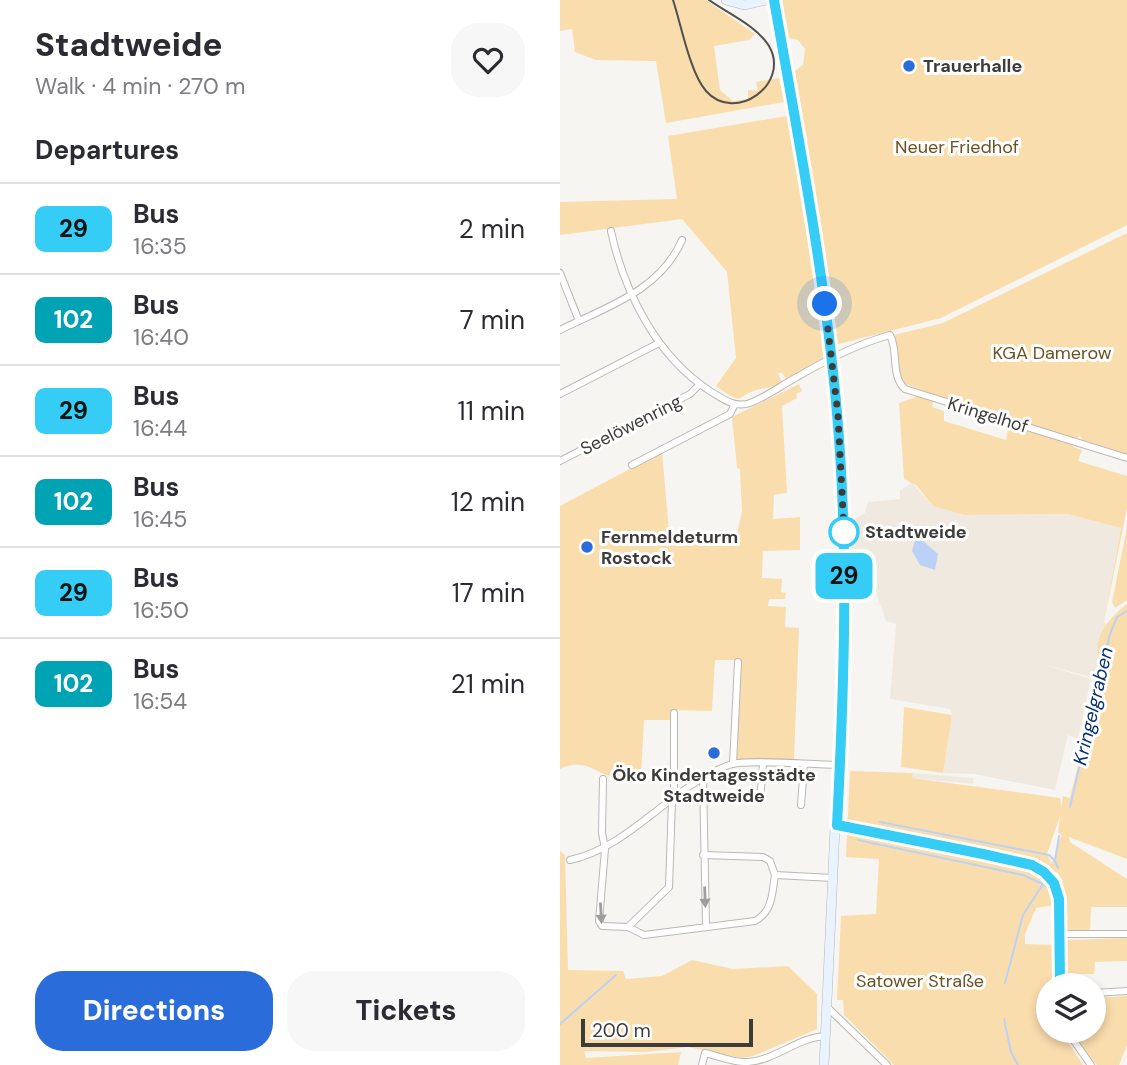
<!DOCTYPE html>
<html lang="en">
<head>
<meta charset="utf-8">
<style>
  body { margin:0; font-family:"DM Sans",sans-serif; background:#f7f7f7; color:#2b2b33; height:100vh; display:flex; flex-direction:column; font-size:26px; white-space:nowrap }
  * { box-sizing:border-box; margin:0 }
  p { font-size:23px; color:#7c7c81 }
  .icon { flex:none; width:38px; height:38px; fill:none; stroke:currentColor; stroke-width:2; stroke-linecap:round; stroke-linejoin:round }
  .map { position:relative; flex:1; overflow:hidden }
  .sheet { display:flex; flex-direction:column; background:#fff; width:560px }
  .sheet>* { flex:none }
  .badge { padding:0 14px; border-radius:10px; font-size:24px; line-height:46px }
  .buttons { position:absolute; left:476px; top:973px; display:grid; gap:14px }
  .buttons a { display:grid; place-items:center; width:70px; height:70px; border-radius:50%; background:#fff; box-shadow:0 4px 10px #0003; font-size:35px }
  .scale { position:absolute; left:21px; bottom:18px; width:172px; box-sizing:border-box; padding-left:7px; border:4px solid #3d3c3a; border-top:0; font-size:19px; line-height:24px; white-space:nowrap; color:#3d3c3a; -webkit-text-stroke:5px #fff; paint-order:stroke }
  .you { position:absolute; width:35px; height:35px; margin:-18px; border:5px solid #fff; border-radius:50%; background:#1a73e8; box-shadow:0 0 0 10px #1a73e833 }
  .map>.badge { position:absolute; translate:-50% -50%; box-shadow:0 0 0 4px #fff }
  h2 { padding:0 35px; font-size:26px; line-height:63px }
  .round { display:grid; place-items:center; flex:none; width:74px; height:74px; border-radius:28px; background:#f7f7f7 }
  .summary { display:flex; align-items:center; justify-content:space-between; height:119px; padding:0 35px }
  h1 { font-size:33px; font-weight:800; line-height:52px }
  .action { display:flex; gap:14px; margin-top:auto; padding:14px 35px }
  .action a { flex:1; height:80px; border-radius:28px; background:#2a6cd9; color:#fff; font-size:28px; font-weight:800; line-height:80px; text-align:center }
  .action a+a { background:#f7f7f7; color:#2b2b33 }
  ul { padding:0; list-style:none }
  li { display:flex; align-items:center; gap:21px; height:91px; padding:0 35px; border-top:2px solid #e1e1e2 }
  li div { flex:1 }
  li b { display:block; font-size:26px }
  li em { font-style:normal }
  li .badge { min-width:77px; font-weight:700; text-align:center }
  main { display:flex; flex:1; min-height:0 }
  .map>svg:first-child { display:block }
</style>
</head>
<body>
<main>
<section class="sheet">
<div class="summary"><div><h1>Stadtweide</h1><p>Walk · 4 min · 270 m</p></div><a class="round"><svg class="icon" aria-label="heart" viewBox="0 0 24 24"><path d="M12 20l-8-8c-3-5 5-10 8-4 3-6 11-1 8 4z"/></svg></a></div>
<h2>Departures</h2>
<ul>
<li><span class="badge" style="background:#35ccf6;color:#111">29</span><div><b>Bus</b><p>16:35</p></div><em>2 min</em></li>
<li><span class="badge" style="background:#00a3b4;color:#fff">102</span><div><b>Bus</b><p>16:40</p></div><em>7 min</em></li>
<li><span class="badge" style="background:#35ccf6;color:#111">29</span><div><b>Bus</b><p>16:44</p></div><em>11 min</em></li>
<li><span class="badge" style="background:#00a3b4;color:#fff">102</span><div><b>Bus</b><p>16:45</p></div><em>12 min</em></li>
<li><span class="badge" style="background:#35ccf6;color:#111">29</span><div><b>Bus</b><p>16:50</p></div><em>17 min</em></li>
<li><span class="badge" style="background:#00a3b4;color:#fff">102</span><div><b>Bus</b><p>16:54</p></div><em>21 min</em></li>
</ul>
<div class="action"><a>Directions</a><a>Tickets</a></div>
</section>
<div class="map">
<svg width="567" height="1065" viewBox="0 0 567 1065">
  <rect width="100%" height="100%" fill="#f7f5f1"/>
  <g fill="#f0e9e0">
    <polygon points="352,483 373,506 404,515 507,514 561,528 544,622 547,624 534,678 482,664 531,679 518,739 508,735 495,790 414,774 383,773 392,715 390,709 330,699 336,624 326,621 312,580 291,576 291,521 305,513 308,502 340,499 340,490"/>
    <polygon points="353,773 414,778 413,784 352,778"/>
  </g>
  <g fill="#faddad">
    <polygon points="0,0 146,0 195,34 189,40 154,46 160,90 173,101 188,99 188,90 198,91 196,82 219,78 224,102 106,123 96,61 36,60 15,52 12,29 0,31"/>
    <path d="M222,0H567V225L381,318L263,348V358L226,379L221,372L218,374L222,382C214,387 210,387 201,389C174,394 188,409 156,386L176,358L167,272L122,219L0,235V202L117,199L108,136L227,116L231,136L247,141L235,71L243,65L245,49L238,40L229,38Z"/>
    <polygon points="567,233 567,456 523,442 520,436 516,439 421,411 421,407 393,402 343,383 337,371 334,335 383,323"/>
    <path d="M239,384L242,391L236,394L237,398L222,406L227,493L214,495L213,519L240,517V550L203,551L202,578L222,579L221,592L226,593L225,599H209L208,606L226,607L225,627L239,628L234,761L176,759L181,660H155L152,711L112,710V720H84L81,776C72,776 61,779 53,777C34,773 25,757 0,769V506L102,452L110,543L176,538L182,512L180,469L177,468L172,417Z"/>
    <polygon points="358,396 373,401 372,407 384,411 384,421 446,440 449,424 513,443 513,447 522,450 518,461 567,476 567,508 544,622 561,528 507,514 404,515 373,506 357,486 344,479 339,403"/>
    <polygon points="567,527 567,600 555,608 552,602"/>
    <path d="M567,604V859L509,837L510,842L567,879V907H531L530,931L508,930L506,928L507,905L500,883L503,881L497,872L488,883L495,905L476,908L465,934V944L495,945L493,985H488V1031H501L523,1065H334L284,1015L283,1000H277L281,916L316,914L319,859L286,857L290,771L353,773L352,778L500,798L502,810L487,854L492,863L501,835L498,832L503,796L510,798L542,665C528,643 548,618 567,604Z"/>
    <polygon points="344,707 392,715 383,773 341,767"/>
    <polygon points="0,851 5,855 8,970 63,971 66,979 102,976 132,960 173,969 228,966 257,994 257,1029 193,1056 182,1058 128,1047 86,1052 24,1051 26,1058 121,1052 118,1065 0,1065"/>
    <polygon points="567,938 567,961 535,962 534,974 505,974 507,940"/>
    <polygon points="567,996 567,1045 559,1065 537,1065 522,1048 525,1044 521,1047 512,1031 534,1031 534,998"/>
  </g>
  <polygon fill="#bbd2f6" points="361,539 378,554 375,570 360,565 352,551 355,540"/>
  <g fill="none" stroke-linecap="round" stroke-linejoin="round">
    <g stroke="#bbd2f6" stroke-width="2">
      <polyline points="510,807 550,634 557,617 567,611"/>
      <polyline points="320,822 489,855 495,861"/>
      <polyline points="298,840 463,875 489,887 494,904"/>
      <polyline points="498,868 495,861 499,836"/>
      <polyline points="445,983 463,915 483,884"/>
      <polyline points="444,1019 451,1052 458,1065"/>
      <polyline points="0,1024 56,975"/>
    </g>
    <g stroke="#bab8b5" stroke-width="8">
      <g id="minor">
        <path d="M51,231C64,292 97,357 150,391C163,399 174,408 190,403C206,397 222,385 237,377C266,360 297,344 330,335C339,352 330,375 345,389L567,458"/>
        <polyline points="0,273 19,321"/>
        <path d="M0,330C46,307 100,291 122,240"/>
        <polyline points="0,394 99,343"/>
        <polyline points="0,461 130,394 140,384"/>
        <polyline points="72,465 170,414 175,404"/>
        <polyline points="173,764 178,662"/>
        <path d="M43,779L42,833L45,849L39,921L42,926L68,927L84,935L195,921C213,911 212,893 215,875"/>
        <polyline points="143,780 146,926"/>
        <polyline points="114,799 114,713"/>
        <polyline points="200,800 203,764"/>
        <polyline points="241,805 244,765"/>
        <path d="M277,825L461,862C515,876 501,942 500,985"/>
        <polyline points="143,855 203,857 210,861 215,875 273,878"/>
        <path d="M10,860C71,847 113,784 172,764C188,759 258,765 279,765"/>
        <polyline points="68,927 109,887 112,801"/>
        <polyline points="501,934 567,934"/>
        <polyline points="534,993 567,991"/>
        <polyline points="267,1007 327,1065"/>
        <polyline points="507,1031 531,1065"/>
        <path d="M142,1065L145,1053C158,1056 174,1063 188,1062C216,1060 238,1037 266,1036"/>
      </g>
    </g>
    <g stroke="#bab8b5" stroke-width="10">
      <g id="secondary">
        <polyline points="166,0 184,5 206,0"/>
        <polyline points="214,0 263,277 278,415 283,502 283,656 264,1065"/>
      </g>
    </g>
    <use href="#minor" stroke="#fff" stroke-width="6"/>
    <use href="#secondary" stroke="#e9f2ff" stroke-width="9"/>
    <path stroke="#51504d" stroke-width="2" d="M113,0C121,24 130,73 146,91C175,124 231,84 209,46C197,26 167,13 149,0"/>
  </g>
  <defs><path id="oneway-solid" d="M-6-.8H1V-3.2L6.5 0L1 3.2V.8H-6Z" transform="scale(1.75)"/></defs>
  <g fill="#9e9e9c">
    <use href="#oneway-solid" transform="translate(145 897) rotate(88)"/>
    <use href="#oneway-solid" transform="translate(41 913) rotate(87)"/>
  </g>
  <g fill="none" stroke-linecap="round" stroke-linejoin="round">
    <g stroke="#fff" stroke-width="16">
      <path id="line" d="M214,0C238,137 265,274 277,413C289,550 284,689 277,825L423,854L472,865L484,872L494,883L499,899L500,985"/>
    </g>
    <use href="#line" stroke="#35ccf6" stroke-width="10"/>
    <polyline stroke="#3d3c3a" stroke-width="7" stroke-dasharray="0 12.6" points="265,304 278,415 284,532"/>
  </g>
  <g fill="#2a6cd9" stroke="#fff" stroke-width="2.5">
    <circle cx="349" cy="66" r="7"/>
    <circle cx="27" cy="547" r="7"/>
    <circle cx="154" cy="753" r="7"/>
  </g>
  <circle fill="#fff" stroke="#35ccf6" stroke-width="3.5" cx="284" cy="532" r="14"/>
  <g text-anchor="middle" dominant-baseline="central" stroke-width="6" stroke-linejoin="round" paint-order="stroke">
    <g font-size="18" font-weight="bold" fill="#3d3c3a" stroke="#fff" text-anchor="start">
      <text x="363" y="66">Trauerhalle</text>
      <text x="41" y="537">Fernmeldeturm<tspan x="41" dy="21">Rostock</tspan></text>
      <text x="154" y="775" text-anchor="middle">Öko Kindertagesstädte<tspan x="154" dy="21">Stadtweide</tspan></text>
    </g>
    <g font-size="18" fill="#6c5221" stroke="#fff">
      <text x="397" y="147">Neuer Friedhof</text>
      <text x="492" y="353">KGA Damerow</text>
      <text x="360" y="981">Satower Straße</text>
    </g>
    <g font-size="18" fill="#3d3c3a" stroke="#fff">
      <text transform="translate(428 415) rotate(17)">Kringelhof</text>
      <text transform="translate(71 425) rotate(-27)">Seelöwenring</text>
    </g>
    <g font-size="18" font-weight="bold" fill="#3d3c3a" stroke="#fff" text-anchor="start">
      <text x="305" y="532">Stadtweide</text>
    </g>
    <g font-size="19" font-style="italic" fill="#063174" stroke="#fff">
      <text transform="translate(533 706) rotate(-77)">Kringelgraben</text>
    </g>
  </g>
</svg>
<div class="buttons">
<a><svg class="icon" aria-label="layers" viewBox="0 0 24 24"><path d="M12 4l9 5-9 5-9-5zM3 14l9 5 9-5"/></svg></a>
</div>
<div class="scale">200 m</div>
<div class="you" style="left:265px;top:304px"></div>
<b class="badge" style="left:284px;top:576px;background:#35ccf6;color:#111">29</b>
</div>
</main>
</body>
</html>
